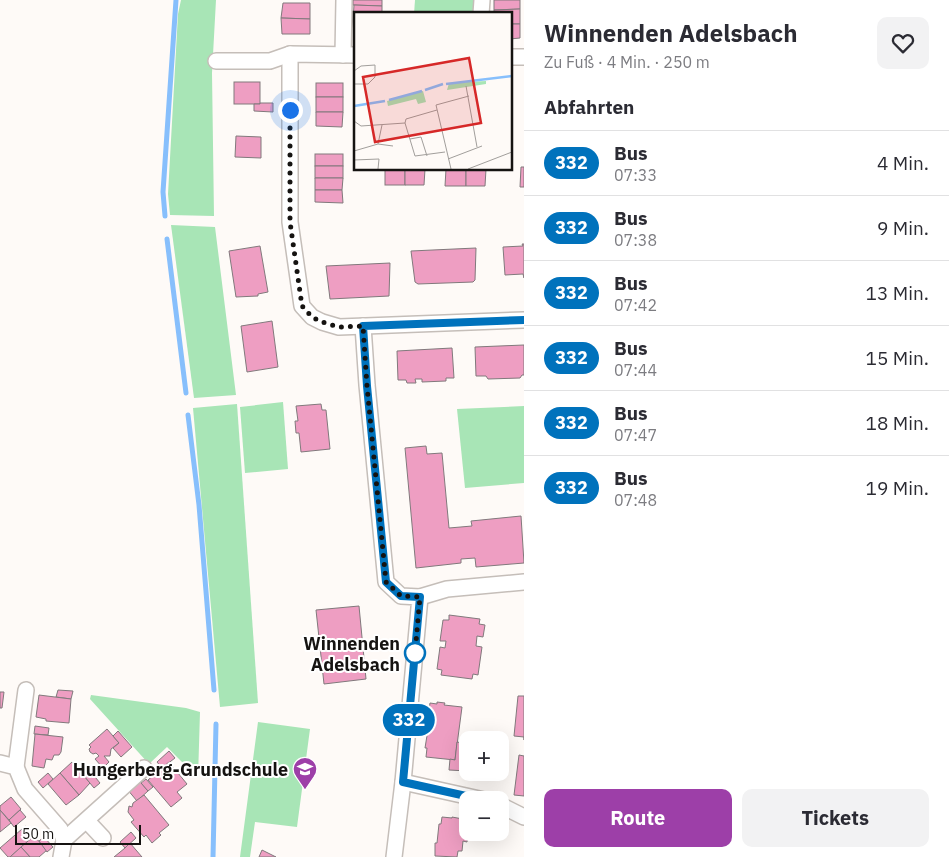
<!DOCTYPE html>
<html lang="de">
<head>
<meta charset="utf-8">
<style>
  body { margin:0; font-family:"IBM Plex Sans",sans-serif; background:#f2f2f3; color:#2b2b33; height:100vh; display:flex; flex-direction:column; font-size:19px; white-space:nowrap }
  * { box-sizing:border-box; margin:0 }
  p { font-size:16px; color:#7c7c81 }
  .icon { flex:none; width:28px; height:28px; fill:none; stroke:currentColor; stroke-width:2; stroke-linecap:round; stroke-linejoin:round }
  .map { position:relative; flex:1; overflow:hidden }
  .drawer { display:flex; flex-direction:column; background:#fff; width:425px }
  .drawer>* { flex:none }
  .badge { padding:0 10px; border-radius:16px; font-size:18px; line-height:32px }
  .buttons { position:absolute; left:459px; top:731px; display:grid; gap:10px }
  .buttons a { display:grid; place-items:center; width:50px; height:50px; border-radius:10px; background:#fff; box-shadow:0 5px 20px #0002; font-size:25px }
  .scale { position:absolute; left:15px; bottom:12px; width:126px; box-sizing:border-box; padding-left:5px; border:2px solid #151311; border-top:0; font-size:14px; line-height:18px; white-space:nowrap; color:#151311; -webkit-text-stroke:4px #fff; paint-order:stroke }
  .you { position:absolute; width:25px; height:25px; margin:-12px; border:4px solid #fff; border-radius:50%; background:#1a73e8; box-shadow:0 0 0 8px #1a73e833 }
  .map>.badge { position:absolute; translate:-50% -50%; box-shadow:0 0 0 2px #fff }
  h2 { padding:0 20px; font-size:19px; line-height:45px }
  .round { display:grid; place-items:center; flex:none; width:52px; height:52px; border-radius:10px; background:#f2f2f3 }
  .summary { display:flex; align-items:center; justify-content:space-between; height:85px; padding:0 20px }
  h1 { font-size:24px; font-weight:700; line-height:38px }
  .action { display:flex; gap:10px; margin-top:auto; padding:10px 20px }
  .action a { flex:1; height:58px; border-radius:10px; background:#9d3fa8; color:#fff; font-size:20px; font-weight:700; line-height:58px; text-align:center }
  .action a+a { background:#f2f2f3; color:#2b2b33 }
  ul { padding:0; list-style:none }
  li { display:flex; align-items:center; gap:15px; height:65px; padding:0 20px; border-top:1px solid #e1e1e2 }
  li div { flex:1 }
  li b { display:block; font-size:19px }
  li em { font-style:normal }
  li .badge { min-width:55px; font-weight:700; text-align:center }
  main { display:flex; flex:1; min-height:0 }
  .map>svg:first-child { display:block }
</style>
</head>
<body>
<main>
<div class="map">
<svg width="524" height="857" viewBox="0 0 524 857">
  <rect width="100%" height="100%" fill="#fefaf7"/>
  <g fill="#a8e5b6">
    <polygon points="181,0 216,0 212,73 214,216 170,215 168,194 178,14"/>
    <polygon points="415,0 475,0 474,14 414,14"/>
    <polygon points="171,225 215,227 236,395 194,398"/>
    <polygon points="283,402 288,469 245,473 240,407"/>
    <polygon points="237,404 258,703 220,707 193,408"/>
    <polygon points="524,406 524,483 465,488 457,409"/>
    <polygon points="91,695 186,708 200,712 198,778 167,747 149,764 90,699"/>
    <polygon points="258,722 310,729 297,827 255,822 250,857 240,857"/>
  </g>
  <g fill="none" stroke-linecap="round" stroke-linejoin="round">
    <g stroke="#87bffc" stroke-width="5">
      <polyline points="165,216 163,192 176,0"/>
      <polyline points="167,239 186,393"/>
      <polyline points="188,415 199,505 214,690"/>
      <polyline points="213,857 216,724"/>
    </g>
  </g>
  <g fill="#ee9ec2" stroke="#81797c">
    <polygon points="353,0 382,0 382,6 353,5"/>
    <polygon points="494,0 520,0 520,9 494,10"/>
    <polygon points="283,3 310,3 310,19 281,18"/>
    <polygon points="354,5 382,6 382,14 355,14 355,21 353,21"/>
    <polygon points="520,9 520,24 510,24 510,14 494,14 494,10"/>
    <polygon points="281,18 310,19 310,34 282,34"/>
    <polygon points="353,21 355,21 355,36 354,36"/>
    <polygon points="510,24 520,24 520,38 510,39"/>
    <rect x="234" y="82" width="26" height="22"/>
    <rect x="316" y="83" width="27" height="14"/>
    <rect x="316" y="97" width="27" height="15"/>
    <polygon points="260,103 273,103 273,112 254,111 254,104 260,104"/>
    <polygon points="316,112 343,112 342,127 316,126"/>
    <polygon points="236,136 261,137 261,158 235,157"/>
    <rect x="315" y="154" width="28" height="12"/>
    <rect x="315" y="166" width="28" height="12"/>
    <polygon points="521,167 524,167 524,187 520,187"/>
    <rect x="385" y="169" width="20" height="16"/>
    <polygon points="405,169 425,169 424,185 405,185"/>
    <polygon points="446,169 466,169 466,186 445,186"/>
    <polygon points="466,169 486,169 485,186 466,186"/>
    <polygon points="315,178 343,178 342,190 315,190"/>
    <polygon points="315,190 342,190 343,203 315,202"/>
    <polygon points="522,244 524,244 524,278 523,274 505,275 503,247 523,246"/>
    <polygon points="260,246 268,292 258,294 258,296 236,297 229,251"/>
    <polygon points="476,248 475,280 473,282 418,284 415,282 411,251"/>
    <polygon points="390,263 389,296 330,299 326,266"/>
    <polygon points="272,321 278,367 247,372 241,326"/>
    <polygon points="524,345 524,375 522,375 520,378 488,379 486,376 476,376 475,347"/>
    <polygon points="452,348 454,378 446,378 446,381 422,382 422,379 415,379 416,383 407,383 406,380 398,380 397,351"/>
    <polygon points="321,404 322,410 326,410 330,449 301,452 299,433 296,433 295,421 298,421 296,406"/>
    <polygon points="426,446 427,454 442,453 449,528 472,526 471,521 521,516 524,563 476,567 475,558 461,559 461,563 416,568 405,448"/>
    <polygon points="359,606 366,679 324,684 316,610"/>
    <polygon points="449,615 480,619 479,624 485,625 483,637 477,636 476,646 482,647 478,675 473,674 472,679 441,675 442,670 437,669 440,647 445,648 446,641 440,641 443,620 449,620"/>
    <polygon points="58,690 73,691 71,699 56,697"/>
    <polygon points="0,692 4,692 2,708 0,708"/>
    <polygon points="39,695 71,699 69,723 46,721 46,719 36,717"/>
    <polygon points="518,696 524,696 524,740 524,737 514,736"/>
    <polygon points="437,702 445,703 444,705 462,707 455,760 426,757 427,748 425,748 430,717 428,717 430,703 437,704"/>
    <polygon points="35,726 49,728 48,735 34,734"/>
    <polygon points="107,729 119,743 111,749 110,756 104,756 109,762 103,768 95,759 99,756 96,753 93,754 90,752 89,749 91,747 89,745"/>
    <polygon points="118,731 132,747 121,757 113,748 119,743 113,736"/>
    <polygon points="35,734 63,737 61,752 59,755 54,755 52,760 46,759 44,768 32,766"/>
    <polygon points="457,742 468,744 468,771 449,770 450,759 455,760"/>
    <polygon points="169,751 175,758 162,768 157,762"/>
    <polygon points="519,755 524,756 524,796 514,795"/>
    <polygon points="72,762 90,783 79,795 60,773"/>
    <polygon points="169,762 187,784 177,792 182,798 171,807 148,780"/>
    <polygon points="91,772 100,783 94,788 85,777"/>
    <polygon points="48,773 53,779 43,788 38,782"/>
    <polygon points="60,773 79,795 66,805 48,784"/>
    <polygon points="138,779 148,791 137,801 127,789"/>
    <polygon points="146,779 153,787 148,791 141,783"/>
    <polygon points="144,795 169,825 159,833 161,835 152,843 146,835 144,837 131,822 134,820 128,812 129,806 132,807 133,803"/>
    <polygon points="11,797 21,809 9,820 0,810 0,806"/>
    <polygon points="0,810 11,823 0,832"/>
    <polygon points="20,810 26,817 14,827 9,820"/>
    <polygon points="442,817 452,818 452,817 468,820 468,832 472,832 472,833 468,833 467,842 463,841 462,851 458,851 457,857 435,856 435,843 437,843 439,824 441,824"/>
    <polygon points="26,826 34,836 31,839 22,829"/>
    <polygon points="22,829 31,839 10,857 8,857 0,848"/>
    <polygon points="131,832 136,838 125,848 120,842"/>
    <polygon points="34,836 47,850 39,857 30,857 21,847"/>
    <polygon points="44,837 53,847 47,852 39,841"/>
    <polygon points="130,843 142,857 114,857 125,848"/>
    <polygon points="21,847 30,857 10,857"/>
    <polygon points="262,850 276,857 259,857"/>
  </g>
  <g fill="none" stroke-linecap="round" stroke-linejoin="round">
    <g stroke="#c5beb9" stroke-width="18">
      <g id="street">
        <polyline points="481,14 482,0"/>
        <polyline points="290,54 290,222 302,306 312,317 322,322 339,327 524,320"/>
        <polyline points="343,55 344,0"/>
        <polyline points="510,57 524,57"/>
        <polyline points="216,61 270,61 290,54 355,55"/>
        <polyline points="363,326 367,385 386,582 401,596 420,597 403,782 394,857"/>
        <polyline points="420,597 447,589 524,582"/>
        <polyline points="0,763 16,767 25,789 60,829 64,840 61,857"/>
        <polyline points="16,767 26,690"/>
        <polyline points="403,782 484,800"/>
        <polyline points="500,805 524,817"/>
        <polyline points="87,821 103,838"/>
        <polyline points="64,840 144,768"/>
      </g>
    </g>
    <use href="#street" stroke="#fff" stroke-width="15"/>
  </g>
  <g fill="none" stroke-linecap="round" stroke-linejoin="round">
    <g stroke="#fff" stroke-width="11">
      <polyline id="line" points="484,800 403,782 420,597 401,596 386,582 367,386 363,326 524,320"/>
    </g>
    <use href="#line" stroke="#0072bc" stroke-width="8"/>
    <polyline stroke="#151311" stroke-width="5" stroke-dasharray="0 9" points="290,110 290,222 302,306 312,317 322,322 339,327 363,326 367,386 386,582 401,596 420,597 415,653"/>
  </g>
  <defs>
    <g id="school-pin" transform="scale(1.25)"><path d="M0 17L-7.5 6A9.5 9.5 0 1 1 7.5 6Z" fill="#9d3fa8" stroke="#fff"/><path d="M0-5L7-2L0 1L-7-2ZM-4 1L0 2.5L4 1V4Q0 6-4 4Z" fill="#fff"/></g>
  </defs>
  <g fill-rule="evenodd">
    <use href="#school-pin" x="305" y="769"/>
  </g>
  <circle fill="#fff" stroke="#0072bc" stroke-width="2.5" cx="415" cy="653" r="10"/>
  <g text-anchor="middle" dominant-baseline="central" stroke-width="4" stroke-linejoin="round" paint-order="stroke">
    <g font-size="18" font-weight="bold" fill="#151311" stroke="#fff" text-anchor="end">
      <text x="400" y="643">Winnenden<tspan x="400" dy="21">Adelsbach</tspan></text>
    </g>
    <g font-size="18" font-weight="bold" fill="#151311" stroke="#fff" text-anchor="end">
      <text x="288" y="769">Hungerberg-Grundschule</text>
    </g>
  </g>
  <g transform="translate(354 12)">
    <rect width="158" height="158" fill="#fefaf7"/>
    <path d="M132,69V72L93,78L95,71ZM69,79L72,90L64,92L62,87L34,94L33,89Z" fill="#a8e5b6"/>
    <path fill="none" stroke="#87bffc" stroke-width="2.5" d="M92,72L158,64M71,78L89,72M35,88L68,79M0,94L31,89"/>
    <path fill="none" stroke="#a19e9b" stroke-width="1" d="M0,59L7,54L21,53V65L14,72H0M112,74L123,135M0,109L7,114L51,111L52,107L83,98M51,111L61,144M56,127L67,125L73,144M24,132L39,134M0,139L24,132L28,113M61,144L91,140M94,147L128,134M0,148L25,147L24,157M97,157L82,93L115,84M114,157L158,140"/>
    <path fill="#d62828" fill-opacity="0.15" stroke="#d62828" stroke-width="2.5" d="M115,46L127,111L21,130L9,65Z"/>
    <rect width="158" height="158" fill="none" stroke="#151311" stroke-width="2.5"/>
  </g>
</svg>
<div class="buttons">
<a>+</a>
<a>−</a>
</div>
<div class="scale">50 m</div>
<div class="you" style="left:290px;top:110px"></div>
<b class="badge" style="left:409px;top:720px;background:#0072bc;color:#fff">332</b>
</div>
<section class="drawer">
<div class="summary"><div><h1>Winnenden Adelsbach</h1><p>Zu Fuß · 4 Min. · 250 m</p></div><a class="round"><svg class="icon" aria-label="heart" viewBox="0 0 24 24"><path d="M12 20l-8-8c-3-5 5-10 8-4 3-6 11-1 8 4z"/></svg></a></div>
<h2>Abfahrten</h2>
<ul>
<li><span class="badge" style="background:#0072bc;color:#fff">332</span><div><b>Bus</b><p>07:33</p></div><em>4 Min.</em></li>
<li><span class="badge" style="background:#0072bc;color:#fff">332</span><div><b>Bus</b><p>07:38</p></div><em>9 Min.</em></li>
<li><span class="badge" style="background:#0072bc;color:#fff">332</span><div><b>Bus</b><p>07:42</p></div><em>13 Min.</em></li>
<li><span class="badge" style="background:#0072bc;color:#fff">332</span><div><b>Bus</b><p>07:44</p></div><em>15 Min.</em></li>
<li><span class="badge" style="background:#0072bc;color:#fff">332</span><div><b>Bus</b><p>07:47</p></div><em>18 Min.</em></li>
<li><span class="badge" style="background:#0072bc;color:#fff">332</span><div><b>Bus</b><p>07:48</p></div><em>19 Min.</em></li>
</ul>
<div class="action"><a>Route</a><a>Tickets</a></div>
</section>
</main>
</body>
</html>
